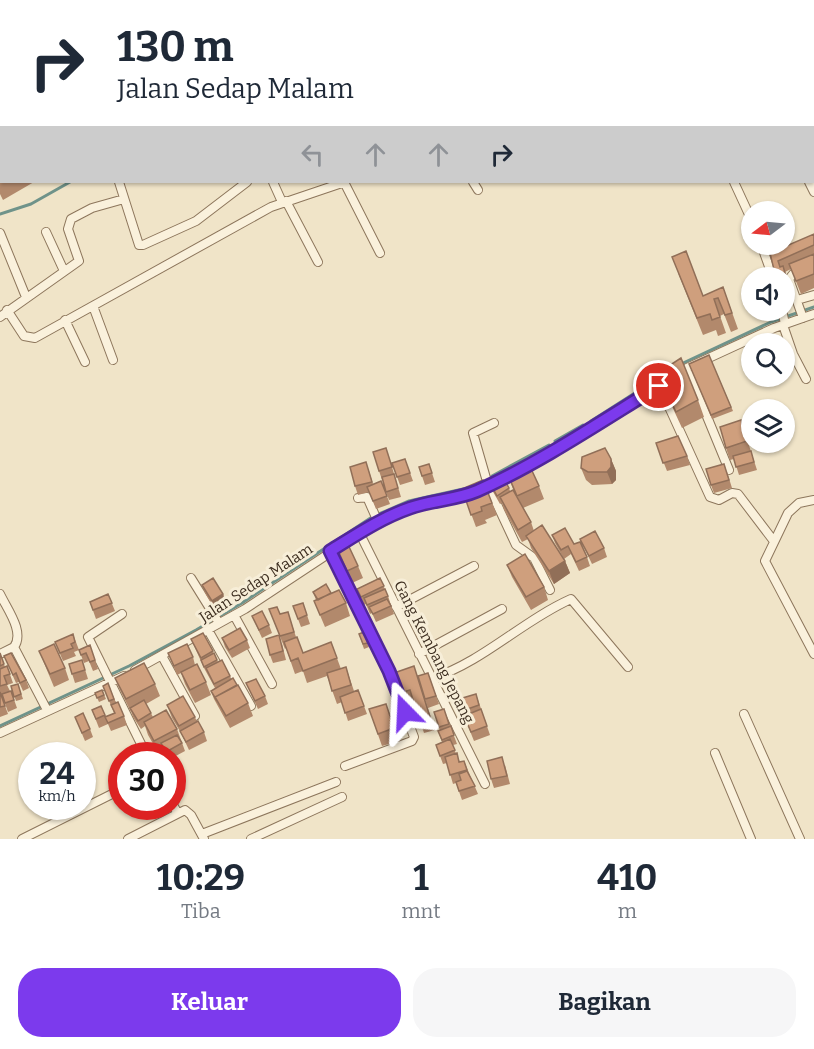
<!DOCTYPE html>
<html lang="id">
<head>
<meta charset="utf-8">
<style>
	:root { --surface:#fff; --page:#f6f6f7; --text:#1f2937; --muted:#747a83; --accent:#7c3aed }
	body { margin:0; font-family:Bitter,serif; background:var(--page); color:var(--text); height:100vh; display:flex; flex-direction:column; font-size:22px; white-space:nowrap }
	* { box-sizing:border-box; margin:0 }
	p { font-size:20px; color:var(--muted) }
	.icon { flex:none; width:33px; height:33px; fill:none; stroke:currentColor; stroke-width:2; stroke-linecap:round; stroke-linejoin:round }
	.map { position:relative; height:839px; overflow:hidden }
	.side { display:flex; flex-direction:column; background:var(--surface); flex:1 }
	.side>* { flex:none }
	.banner { position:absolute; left:0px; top:0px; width:814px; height:183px; box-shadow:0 2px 4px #0004; background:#fff; color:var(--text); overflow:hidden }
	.needle { width:39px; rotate:254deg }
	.buttons { position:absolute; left:741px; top:201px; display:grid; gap:12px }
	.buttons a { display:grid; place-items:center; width:54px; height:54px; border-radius:50%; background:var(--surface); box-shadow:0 2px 4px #0004; font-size:30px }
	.speed { position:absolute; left:18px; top:742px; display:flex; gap:12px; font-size:30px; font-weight:700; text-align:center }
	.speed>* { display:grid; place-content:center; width:78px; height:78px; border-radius:50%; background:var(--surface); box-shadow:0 2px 4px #0004; line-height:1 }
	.speed small { font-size:15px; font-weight:400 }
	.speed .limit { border:9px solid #d22; background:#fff; color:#111 }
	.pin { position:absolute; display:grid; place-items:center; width:51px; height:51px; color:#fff; margin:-26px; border:3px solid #fff; border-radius:50%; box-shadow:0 2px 6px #0007 }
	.me { position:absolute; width:66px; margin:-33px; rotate:339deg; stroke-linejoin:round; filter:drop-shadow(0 0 4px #0008) }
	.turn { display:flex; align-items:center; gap:21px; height:126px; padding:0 18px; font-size:27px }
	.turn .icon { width:78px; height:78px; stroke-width:2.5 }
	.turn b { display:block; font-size:42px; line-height:51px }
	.lanes { display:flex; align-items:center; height:57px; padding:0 18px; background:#0003; justify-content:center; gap:30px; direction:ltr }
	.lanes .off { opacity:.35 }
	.eta { display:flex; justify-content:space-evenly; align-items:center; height:102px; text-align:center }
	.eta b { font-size:36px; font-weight:700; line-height:42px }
	.primary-button { display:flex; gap:12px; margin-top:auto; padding:12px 18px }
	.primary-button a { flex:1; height:69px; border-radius:24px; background:var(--accent); color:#fff; font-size:24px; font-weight:700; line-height:69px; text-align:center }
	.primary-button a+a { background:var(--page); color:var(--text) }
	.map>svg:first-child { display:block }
</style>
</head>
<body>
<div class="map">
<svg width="814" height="839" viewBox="0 0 814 839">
	<rect width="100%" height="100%" fill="#f0e4c8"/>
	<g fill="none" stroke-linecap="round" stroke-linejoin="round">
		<!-- stream -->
		<path stroke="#6f938a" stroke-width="3" d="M337,0L338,2
			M813,62H814
			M0,214L31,204L70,182
			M681,364L771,322L814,307
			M591,421L663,375
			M555,441L583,425
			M492,476L549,445
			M0,726L129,666L196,630L242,603L372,517L409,501L463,489"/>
		<defs>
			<path id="minor" d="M188,0L189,2
				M528,0V2
				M654,0V2
				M700,0V2
				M599,2L603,0
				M0,61L2,63
				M119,182L139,245H143L196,221L247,182
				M273,182L282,202
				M344,182L380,253
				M473,182L478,190
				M734,182L752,221
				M809,182L814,192
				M286,201L318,262
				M46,232L64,271
				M0,233L26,297
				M761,244L773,278
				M797,300L814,295
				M93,306L113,360
				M7,310L24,336L35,338L271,207L345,182
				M782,310L785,324
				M0,317L79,261L68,229L71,219L92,208L124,199
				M803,318L789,279L793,274L814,266
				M65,320L85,362
				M783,325L793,354L806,379
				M687,368L729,470
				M659,385L710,497L719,500L732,493L738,494L773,540
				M494,423L473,433L488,485L516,545L534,558L550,590
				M358,498L367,497L378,522
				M814,500L799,503L788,513L765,561L814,654
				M359,532L485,784
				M330,551L389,671L414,737L412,741L345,766
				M191,578L219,623
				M0,594C7,609 25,632 14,647
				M396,607L474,566
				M122,614L88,637L147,756
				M234,615L272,684
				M208,630L251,706
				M14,647L47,710
				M0,654L14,647
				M419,654L502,609
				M162,656L195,716
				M135,670L245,609L375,523L411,508L477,491L570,441L687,368L774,328L814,314
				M433,678C484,661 522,621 571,599L628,667
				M744,714L800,839
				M0,733L124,676
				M715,753L751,839
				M172,803L177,812
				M202,834L336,782
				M22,839L122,789
				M128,839L185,810L191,815L204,839
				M251,839L342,797"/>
			<path id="highway" d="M18,2L20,0
				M41,2L43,0
				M0,12L2,11
				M0,27L2,26"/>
		</defs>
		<!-- minor casing -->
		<use href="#minor" stroke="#8d765c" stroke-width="10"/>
		<!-- highway casing -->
		<use href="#highway" stroke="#5b4430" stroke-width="14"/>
		<!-- minor -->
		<use href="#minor" stroke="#faf1dc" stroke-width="8"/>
		<!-- highway -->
		<use href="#highway" stroke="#e0a458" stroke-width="12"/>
	</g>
	<!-- wall -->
	<path fill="#b2896c" d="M0,112H2V166L0,167Z
		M2,169V182H34L3,200L0,194V170Z
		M814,234V288L801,294L791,269L785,272L794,299L784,302V278L770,253Z
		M678,273L703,296L723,287L738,329L731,332L724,314L720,316L726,333L718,336L716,330L703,335Z
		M709,355L733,411L712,419L689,364Z
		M658,373L698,400L704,417L682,428L664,389Z
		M745,433L757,470L739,475L734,459L730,460L726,448Z
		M656,443L687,456L690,465L667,471Z
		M389,457L401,497L389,500L379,471Z
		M405,459L413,481L400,485L392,463Z
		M611,459L616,471V480L612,484L592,485L586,480L581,468Z
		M429,464L435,482L425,485L419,467Z
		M506,470L539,486L544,499L523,508L531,522L534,531L565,561L570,573L554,584L531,548L528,539L522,542L504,510L502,503L500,504L492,490L489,481L509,488L510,491L516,497Z
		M369,471L373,484L381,481L390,504L376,509L369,492L358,495L355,486Z
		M727,472L732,488L714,493L711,485Z
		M483,480L497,515L485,520L487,523L476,527L462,489Z
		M552,535L574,544L587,557L590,566L579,571L571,554L564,559L555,543Z
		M580,539L604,548L607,557L592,564Z
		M334,541L358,566L363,578L352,583Z
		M507,565L544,587L548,600L531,610L512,577Z
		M380,578L388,596L394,614L376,622L372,613L370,614L366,604L364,605L357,589Z
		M202,585L223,594L226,603L215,610L205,593Z
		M313,592L331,593L346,603L350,616L325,627L314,601L316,600Z
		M108,594L115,611L96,619L90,602Z
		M303,603L310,624L301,627L293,606Z
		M269,609L280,614L288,612L296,637L303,653L331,642L341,669L346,667L354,691L358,690L367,714L348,721L342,702L337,704L327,676L307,683L303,671L295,674L286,648L285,649Z
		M252,616L269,625L272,633L262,638Z
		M364,632L369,647L364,649L359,634Z
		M203,633L218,662L230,676L231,679L248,703L253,716L230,728L214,699L211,691L215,688L204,668L191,639Z
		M73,634L79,650L74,652L76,656L63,661L55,642Z
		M222,638L247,640L250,648L232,658L225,647Z
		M282,644L286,660L273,663L270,655Z
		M90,645L98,669L93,671L89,661L84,663L79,650Z
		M39,651L65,668L69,680L54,687Z
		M0,653L5,667L7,666L13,683L7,685L10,691H11L17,708L8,712L2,695H1L0,692Z
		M168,653L193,657L195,665L206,682L211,695L195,703L185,684L181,673L177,675Z
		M4,656L26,680L29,688L23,691L19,682L16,683Z
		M82,660L88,679L75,683L69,664Z
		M428,673L439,704L428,708L425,699Z
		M115,678L155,684L160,696L146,704L153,717L177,729L185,751L172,758V756H167L164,751L159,754L148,735L145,726L141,729L133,717L131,711V712L120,690Z
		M418,678L435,730L424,733L414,702L405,705L400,693Z
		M108,683L116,703L124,716L127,725L111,731L108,724L99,728L92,710L101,706L106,717L114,713L103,686Z
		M246,683L265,696L268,704L258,709Z
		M18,684L23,699L16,701L11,686Z
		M102,690L106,699L99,702L95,693Z
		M0,692L8,714L0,717Z
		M476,694L490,735L474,741L462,711Z
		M386,704L399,741L382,746L369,709Z
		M167,705L195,717L197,722L204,732L207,741L189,750L181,733L172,718Z
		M444,709L457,744L453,745L456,754L460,762L464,761L478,794L462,800L456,783L453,784L447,763L443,764L436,745L442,742L438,731H440L434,712Z
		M75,717L90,729L93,737L85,741Z
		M505,765L510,784L494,788L491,779Z"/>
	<!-- shaded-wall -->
	<path fill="#916f58" d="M611,459L616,471V480L612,484L607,472Z
		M565,561L570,573L554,584L549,571Z
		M223,594L226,603L215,610L212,601Z"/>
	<!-- building -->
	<path fill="#cf9f7d" stroke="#916f58" stroke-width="1.5" d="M131,0H169L170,2H132Z
		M448,0H459L453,2H448Z
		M0,112H2V148H0Z
		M2,169V180L0,181V170Z
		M814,234V245L778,261L780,267L783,266L789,287L784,288V278H776L770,253Z
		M686,251L703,296L723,287L732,313L725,315L718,298L714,299L720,317L712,320L710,314L697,318L672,257Z
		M814,254V274L796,281L789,264Z
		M709,355L731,407L711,415L689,364Z
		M681,358L698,400L676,412L658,373Z
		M741,420L747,441L726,448L720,427Z
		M678,436L687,456L663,463L656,443Z
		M386,448L392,467L379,471L373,452Z
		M605,448L611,459V467L607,472H588L581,468L582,457Z
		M751,451L754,462L736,467L733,456Z
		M405,459L410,473L397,477L392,463Z
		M527,460L539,486L517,496L506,470Z
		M366,462L372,482L355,486L350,467Z
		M429,464L432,473L422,476L419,467Z
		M724,464L729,480L711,485L706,469Z
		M394,474L398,488L386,492L382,477Z
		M501,474L509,488L497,496L489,481Z
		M483,480L492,503L481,507L482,511L471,515L462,489Z
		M381,481L387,496L373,501L367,487Z
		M513,490L531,522L518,530L500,497Z
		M542,525L565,561L549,571L526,536Z
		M565,528L574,544L580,542L587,557L576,562L568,546L561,550L552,535Z
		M595,531L604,548L589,556L580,539Z
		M344,536L358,566L347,571L334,541Z
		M525,554L544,587L526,597L507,565Z
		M213,578L223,594L212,601L202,585Z
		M380,578L384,586L361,597L357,589Z
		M326,584L331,593L318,600L313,592Z
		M385,589L388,596L367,605L364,598Z
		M339,590L346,603L320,615L314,601Z
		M108,594L112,603L93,610L90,602Z
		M387,599L391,606L373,614L369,607Z
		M303,603L307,615L298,619L293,606Z
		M277,607L280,614L288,612L294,632L280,636L269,609Z
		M262,611L269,625L259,630L252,616Z
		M240,628L247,640L229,650L222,638Z
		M364,632L368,643L363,644L359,634Z
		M203,633L213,651L201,658L191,639Z
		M73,634L75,642L71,644L73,648L60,653L55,642Z
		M279,635L283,651L270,655L266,639Z
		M297,637L303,653L331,642L337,658L303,671L298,658L291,661L284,642Z
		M54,644L65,668L50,674L39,651Z
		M187,644L193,657L174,666L168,653Z
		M90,645L95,660L90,662L86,653L81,655L79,650Z
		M0,653L4,664L0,666Z
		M11,653L26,680L20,683L16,673L13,675L4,656Z
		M214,653L217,660L204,667L201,660Z
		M82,660L85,670L72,674L69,664Z
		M222,660L230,676L214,684L206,668Z
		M144,663L155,684L126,699L115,678Z
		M197,664L206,682L190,690L181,672Z
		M7,666L10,674L4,676L7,684L0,686V669Z
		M414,666L430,717L419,720L410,690L400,693L394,673Z
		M346,667L351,685L332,691L327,673Z
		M428,673L436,696L425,699L418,676Z
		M233,678L237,685L215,697L217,701L211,691Z
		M256,679L265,696L255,701L246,683Z
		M108,683L114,699L109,701L103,686Z
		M18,684L21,694L14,697L11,686Z
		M238,685L248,703L226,716L215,697Z
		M102,690L104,695L97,698L95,693Z
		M358,690L364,706L345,713L340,697Z
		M11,691L14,700L5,703L2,694Z
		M0,692L5,706L0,707Z
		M476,694L479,705L462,711L459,699Z
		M183,696L195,717L179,726L167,705Z
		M144,700L151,713L138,721L130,708Z
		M118,702L124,716L108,723L105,717L115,713L111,705Z
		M386,704L394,728L378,734L369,709Z
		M101,706L105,715L96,719L92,710Z
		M444,709L449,724L439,727L434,712Z
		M481,709L487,726L471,732L464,716Z
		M166,710L177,729L154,741L144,722Z
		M83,713L90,729L82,733L75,717Z
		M198,721L204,732L186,742L180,731Z
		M451,726L454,735L442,740L438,731Z
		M177,735L182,743L166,752L161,743Z
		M450,739L455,750L440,756L436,745Z
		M457,753L459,762L464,761L467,770L450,775L445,757Z
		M502,757L507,776L491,779L487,761Z
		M467,771L475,786L459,791L456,782L461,780L459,774Z"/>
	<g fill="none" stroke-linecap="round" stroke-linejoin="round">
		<defs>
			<path id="route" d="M405,712L389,671L330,551C356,535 381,518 410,508C432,500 456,500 477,491C538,464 602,421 659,386"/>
		</defs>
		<!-- route casing -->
		<use href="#route" stroke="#51269a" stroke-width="15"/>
		<!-- route -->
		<use href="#route" stroke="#7c3aed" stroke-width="10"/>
	</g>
	<g text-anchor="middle" stroke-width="6" stroke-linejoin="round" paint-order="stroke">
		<!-- street labels -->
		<g font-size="15" fill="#3d2e20" stroke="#f7eed8">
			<text transform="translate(256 583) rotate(-33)" y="5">Jalan Sedap Malam</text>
			<text transform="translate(434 652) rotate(63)" y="5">Gang Kembang Jepang</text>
		</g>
	</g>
</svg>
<div class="buttons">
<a><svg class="needle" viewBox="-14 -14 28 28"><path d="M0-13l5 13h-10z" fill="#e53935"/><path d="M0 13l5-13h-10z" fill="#747a83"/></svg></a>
<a><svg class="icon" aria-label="sound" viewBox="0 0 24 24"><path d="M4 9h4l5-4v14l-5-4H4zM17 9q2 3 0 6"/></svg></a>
<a><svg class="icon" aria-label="search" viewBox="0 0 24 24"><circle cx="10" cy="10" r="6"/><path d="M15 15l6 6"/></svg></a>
<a><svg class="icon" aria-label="layers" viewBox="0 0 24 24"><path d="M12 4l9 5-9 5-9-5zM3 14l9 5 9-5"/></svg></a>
</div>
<div class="speed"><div>24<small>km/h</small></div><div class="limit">30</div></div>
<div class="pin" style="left:659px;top:386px;background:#d93025"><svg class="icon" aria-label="arrive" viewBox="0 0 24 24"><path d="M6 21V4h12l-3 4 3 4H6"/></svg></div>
<svg class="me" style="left:405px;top:712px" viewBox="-20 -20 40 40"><path d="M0-17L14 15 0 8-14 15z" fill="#7c3aed" stroke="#fff" stroke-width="4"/></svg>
<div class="banner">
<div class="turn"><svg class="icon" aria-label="right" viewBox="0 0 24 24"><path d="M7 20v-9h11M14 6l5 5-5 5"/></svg><div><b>130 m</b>Jalan Sedap Malam</div></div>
<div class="lanes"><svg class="icon off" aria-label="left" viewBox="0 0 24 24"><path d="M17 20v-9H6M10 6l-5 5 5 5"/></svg><svg class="icon off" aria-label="ahead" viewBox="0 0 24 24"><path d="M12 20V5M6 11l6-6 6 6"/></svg><svg class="icon off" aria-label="ahead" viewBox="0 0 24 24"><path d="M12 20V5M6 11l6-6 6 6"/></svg><svg class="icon" aria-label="right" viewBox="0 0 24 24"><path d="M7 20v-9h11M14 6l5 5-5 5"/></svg></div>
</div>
</div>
<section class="side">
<div class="eta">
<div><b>10:29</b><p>Tiba</p></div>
<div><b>1</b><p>mnt</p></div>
<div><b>410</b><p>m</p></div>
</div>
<div class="primary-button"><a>Keluar</a><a>Bagikan</a></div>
</section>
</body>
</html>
